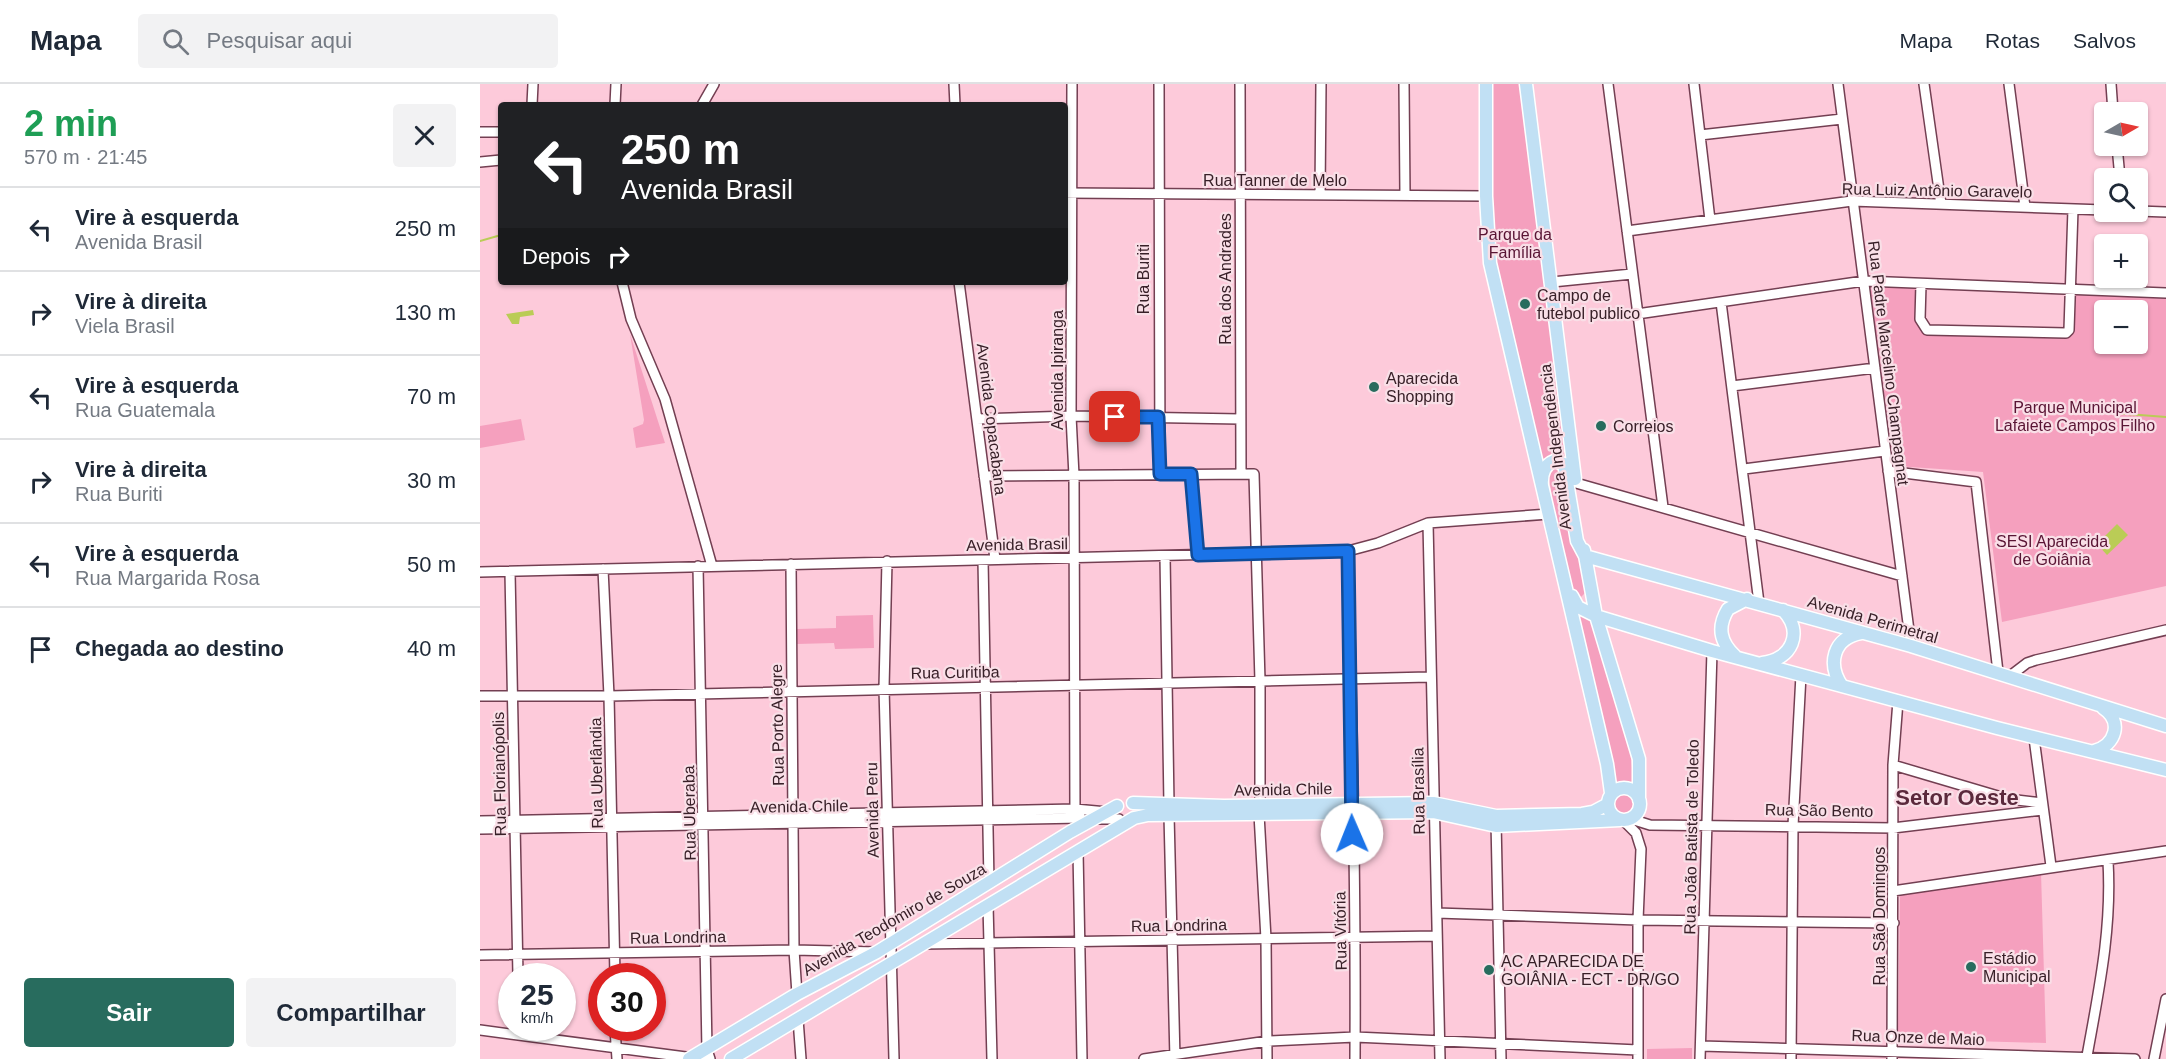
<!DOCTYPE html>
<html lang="pt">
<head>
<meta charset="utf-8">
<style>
	:root { --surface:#fff; --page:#f2f2f3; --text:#1f2937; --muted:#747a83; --line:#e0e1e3; --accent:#286c5e }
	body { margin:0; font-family:Helvetica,sans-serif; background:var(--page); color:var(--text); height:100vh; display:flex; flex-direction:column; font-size:22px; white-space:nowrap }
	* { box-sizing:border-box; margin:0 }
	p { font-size:20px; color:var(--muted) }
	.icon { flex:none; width:33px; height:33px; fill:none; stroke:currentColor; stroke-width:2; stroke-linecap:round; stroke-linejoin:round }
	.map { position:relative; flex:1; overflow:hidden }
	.panel { display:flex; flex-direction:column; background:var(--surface); width:480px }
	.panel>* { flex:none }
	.top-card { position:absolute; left:18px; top:18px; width:570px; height:183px; border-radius:6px; box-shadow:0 2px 4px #0004; background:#202124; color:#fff; overflow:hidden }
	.needle { width:39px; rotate:81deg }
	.buttons { position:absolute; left:1614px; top:18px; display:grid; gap:12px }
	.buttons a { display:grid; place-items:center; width:54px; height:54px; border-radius:6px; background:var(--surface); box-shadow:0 2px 4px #0004; font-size:30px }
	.speed { position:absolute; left:18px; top:879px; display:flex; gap:12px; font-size:30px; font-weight:700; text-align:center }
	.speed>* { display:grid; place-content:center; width:78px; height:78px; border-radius:50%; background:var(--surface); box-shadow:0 2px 4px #0004; line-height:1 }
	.speed small { font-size:15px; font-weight:400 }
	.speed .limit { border:9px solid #d22; background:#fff; color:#111 }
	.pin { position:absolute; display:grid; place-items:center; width:51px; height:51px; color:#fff; margin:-26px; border-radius:12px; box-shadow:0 3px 9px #0006 }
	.me { position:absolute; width:66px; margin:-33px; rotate:359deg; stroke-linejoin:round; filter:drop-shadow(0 0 4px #0008) }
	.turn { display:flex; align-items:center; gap:21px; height:126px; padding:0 24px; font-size:27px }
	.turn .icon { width:78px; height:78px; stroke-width:2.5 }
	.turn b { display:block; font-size:42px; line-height:51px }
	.then { display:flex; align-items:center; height:57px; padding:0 24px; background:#0003; gap:12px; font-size:22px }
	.round { display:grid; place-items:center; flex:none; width:63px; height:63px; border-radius:6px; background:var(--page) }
	.headline { display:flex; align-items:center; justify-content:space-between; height:102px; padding:0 24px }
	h1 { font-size:36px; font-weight:700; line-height:45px; color:#1e9e55 }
	.cta { display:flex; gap:12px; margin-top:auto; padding:12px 24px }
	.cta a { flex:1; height:69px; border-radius:6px; background:var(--accent); color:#fff; font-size:24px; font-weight:700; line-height:69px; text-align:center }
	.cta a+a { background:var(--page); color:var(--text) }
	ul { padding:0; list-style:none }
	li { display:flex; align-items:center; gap:18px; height:84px; padding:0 24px; border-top:2px solid var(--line) }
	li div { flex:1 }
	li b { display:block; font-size:22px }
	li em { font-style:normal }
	header { display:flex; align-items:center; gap:36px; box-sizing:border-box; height:84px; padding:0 30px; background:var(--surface); border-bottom:2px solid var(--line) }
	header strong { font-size:28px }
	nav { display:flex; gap:33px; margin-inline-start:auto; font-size:21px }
	.search { width:420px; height:54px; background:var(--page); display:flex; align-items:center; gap:15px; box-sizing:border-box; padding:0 21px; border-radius:6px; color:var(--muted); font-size:22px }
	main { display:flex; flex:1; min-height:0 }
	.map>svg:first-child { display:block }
</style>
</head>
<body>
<header>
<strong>Mapa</strong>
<div class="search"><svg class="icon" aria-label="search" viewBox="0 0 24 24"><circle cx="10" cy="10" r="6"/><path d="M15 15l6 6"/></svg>Pesquisar aqui</div>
<nav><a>Mapa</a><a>Rotas</a><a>Salvos</a></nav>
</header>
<main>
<section class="panel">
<div class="headline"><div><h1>2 min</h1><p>570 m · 21:45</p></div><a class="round"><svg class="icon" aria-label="close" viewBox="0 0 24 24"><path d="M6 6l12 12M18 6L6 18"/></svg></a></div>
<ul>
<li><svg class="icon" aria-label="left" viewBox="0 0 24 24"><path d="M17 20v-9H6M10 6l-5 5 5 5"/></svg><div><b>Vire à esquerda</b><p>Avenida Brasil</p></div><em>250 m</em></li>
<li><svg class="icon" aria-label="right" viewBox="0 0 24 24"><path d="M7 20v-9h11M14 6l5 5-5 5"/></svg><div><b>Vire à direita</b><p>Viela Brasil</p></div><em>130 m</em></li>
<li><svg class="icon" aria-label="left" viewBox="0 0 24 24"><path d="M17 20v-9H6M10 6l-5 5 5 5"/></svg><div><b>Vire à esquerda</b><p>Rua Guatemala</p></div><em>70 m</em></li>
<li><svg class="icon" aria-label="right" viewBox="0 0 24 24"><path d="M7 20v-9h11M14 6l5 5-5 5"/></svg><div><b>Vire à direita</b><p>Rua Buriti</p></div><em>30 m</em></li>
<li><svg class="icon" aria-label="left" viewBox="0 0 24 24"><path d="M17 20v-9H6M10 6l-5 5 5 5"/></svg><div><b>Vire à esquerda</b><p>Rua Margarida Rosa</p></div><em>50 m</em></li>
<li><svg class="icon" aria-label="arrive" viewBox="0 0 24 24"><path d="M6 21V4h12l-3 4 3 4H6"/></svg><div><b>Chegada ao destino</b></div><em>40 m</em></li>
</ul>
<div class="cta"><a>Sair</a><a>Compartilhar</a></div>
</section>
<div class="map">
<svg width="1686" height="975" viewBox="0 0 1686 975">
	<rect width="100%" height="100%" fill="#fdcada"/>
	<!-- green -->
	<path fill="#f5a0be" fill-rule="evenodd" d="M1009,0H1039L1088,377L1063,379L1018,202L1008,111Z
		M1392,201L1436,203V238L1445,250L1584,254L1592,247L1596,208L1686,210V502L1522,538L1503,388L1416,382V377L1413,376L1390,203ZM1624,226H1658V260H1624Z
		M150,250L185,359L156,364L153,344L163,340L164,336Z
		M41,335L45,356L0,364V342Z
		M1077,381L1085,387L1096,469L1101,474L1105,509L1101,513L1094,508L1071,426L1073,418L1068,388Z
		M1096,526L1111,535L1150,665L1154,703L1144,699L1131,701Z
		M393,531L394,564L355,565L354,559L317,560V545L356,544V532Z
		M1133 720a11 11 0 1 1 22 0a11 11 0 1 1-22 0Z
		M1561,788L1566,959L1418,955L1420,811Z
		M1212,964V975H1167V965Z"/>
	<!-- water -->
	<path fill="#bacc56" d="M53,226L54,231L40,233L39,240H32L26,230Z
		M1637,440L1648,451L1627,471L1617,460Z"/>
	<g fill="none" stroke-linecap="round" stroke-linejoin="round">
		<!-- stream -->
		<path stroke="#bacc56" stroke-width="2" d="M0,157L21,151
			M1595,326L1686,333"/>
		<defs>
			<path id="minor" d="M474,0L475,21
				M592,0L591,332L594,392L595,734
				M679,0L680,390
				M760,0L761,390
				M924,0L925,111
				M1128,0L1183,423
				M1214,0L1230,136
				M1358,0L1431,562
				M1444,0L1461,120
				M1529,0L1545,123
				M1631,0L1633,28
				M52,21L53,0
				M135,21L136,0
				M222,21L234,0
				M0,48H21
				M1220,51L1362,35
				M1637,62L1640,94
				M0,78L21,76
				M585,109L1006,112
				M840,111L841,0
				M1658,127L1686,128
				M1147,147L1372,117L1624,126
				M142,198L151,235L185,315L232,482
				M479,198L515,475
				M1072,198L1152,190
				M1441,200L1440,235L1447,246L1586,249L1589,246L1593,125
				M1241,218L1279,519
				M1157,230L1384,197L1686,209
				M1252,302L1395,284
				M497,335L591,332L760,335
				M1264,385L1405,367
				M1408,387L1496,398L1518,588
				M711,390L718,471
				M504,392L774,390L780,597V721
				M1096,399L1422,492
				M948,439L960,975
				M868,467C872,637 876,806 875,975
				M685,472L689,721
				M503,476L509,799
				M407,477L404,604L414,975
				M311,480L314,866L317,910
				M218,482L227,966L230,975
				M123,485L129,612L135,892
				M0,488L868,467L898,459L948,439L1069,430
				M30,488L38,892
				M1530,592L1547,579L1556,576L1686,546
				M0,612H129L949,593
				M1554,654L1571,782
				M1413,681L1528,715L1562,719
				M779,730L786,855L787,975
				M689,731L695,975
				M618,735H639
				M1151,735L1170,741L1413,744L1563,726
				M1143,736L1156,749L1161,765L1158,836V975
				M0,737L595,725L627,728
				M1016,737L1021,975
				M0,745L601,734
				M598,767L602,975
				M1413,807L1686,767
				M508,821L512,975
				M957,829L1158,836L1414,839
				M443,860L957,852
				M0,871L314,866L397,868
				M318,935L321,975
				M135,944L137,975
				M0,946L221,975
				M1221,962L1655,975
				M1607,972C1619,905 1632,845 1628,777
				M664,975L788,957L875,953L1158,966
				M1220,975L1232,567
				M1311,975L1313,742L1321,591
				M1412,975L1413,681L1418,617
				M1674,975L1686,915"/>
			<path id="major" d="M1006,0V112L1010,179L1127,680L1131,709
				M1046,0L1095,395
				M1062,402C1061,391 1064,381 1074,377L1084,380L1097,457L1105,472L1431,562L1686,642
				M1104,466L1116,532L1159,675V716
				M1092,512L1098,523L1116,532L1232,567L1517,644L1686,686
				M1255,572C1240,558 1237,543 1248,525L1267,515
				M1282,579C1312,576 1324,548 1303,526
				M1362,602C1347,580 1353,554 1381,549
				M1614,667C1636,661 1643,637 1623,624
				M1128 720a16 16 0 1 1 32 0a16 16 0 1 1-32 0Z
				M653,719L744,722L953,719L1016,732L1102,730L1113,728L1128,720
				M209,975L317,910L397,868L590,748L637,722
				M251,975L654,734L668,731L953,728L1016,742L1140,736"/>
		</defs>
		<!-- minor casing -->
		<use href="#minor" stroke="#733f52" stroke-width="12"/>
		<!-- major casing -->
		<use href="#major" stroke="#fff" stroke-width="15"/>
		<!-- minor -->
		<use href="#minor" stroke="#fff" stroke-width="9"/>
		<!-- major -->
		<use href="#major" stroke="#c1e0f4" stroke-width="12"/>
	</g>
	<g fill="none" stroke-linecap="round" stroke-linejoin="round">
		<defs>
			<path id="route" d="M635,333H678L680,390H711L718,471L868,467L872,750"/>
		</defs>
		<!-- route casing -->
		<use href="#route" stroke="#114b97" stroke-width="15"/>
		<!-- route -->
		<use href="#route" stroke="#1a73e8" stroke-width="10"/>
	</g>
	<!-- markers -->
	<g fill="#286c5e" stroke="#f9dfe7" stroke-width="2">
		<circle cx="1045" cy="220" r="6"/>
		<circle cx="894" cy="303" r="6"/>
		<circle cx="1121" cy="342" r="6"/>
		<circle cx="1491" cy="883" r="6"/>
		<circle cx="1009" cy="886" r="6"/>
	</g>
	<g text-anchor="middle" stroke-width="4.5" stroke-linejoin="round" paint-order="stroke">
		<!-- street labels -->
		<g font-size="16" fill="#382028" stroke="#f9dfe7">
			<text x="795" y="102">Rua Tanner de Melo</text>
			<text transform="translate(1457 106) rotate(1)" y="6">Rua Luiz Antônio Garavelo</text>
			<text transform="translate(663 195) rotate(-90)" y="6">Rua Buriti</text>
			<text transform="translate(745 195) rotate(-90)" y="6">Rua dos Andrades</text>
			<text transform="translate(1409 279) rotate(83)" y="6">Rua Padre Marcelino Champagnat</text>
			<text transform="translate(577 286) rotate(-90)" y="6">Avenida Ipiranga</text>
			<text transform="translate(512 335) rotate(83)" y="6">Avenida Copacabana</text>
			<text transform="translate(1075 363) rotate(-97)" y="6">Avenida Independência</text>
			<text transform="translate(537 460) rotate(-1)" y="6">Avenida Brasil</text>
			<text transform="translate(1393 535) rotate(16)" y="6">Avenida Perimetral</text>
			<text transform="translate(475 588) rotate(-1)" y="6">Rua Curitiba</text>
			<text transform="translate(297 641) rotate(-91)" y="6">Rua Porto Alegre</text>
			<text transform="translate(116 689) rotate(-91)" y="6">Rua Uberlândia</text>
			<text transform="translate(19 690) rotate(-91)" y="6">Rua Florianópolis</text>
			<text transform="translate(803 705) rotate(-1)" y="6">Avenida Chile</text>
			<text transform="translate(938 707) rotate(-91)" y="6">Rua Brasília</text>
			<text transform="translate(319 722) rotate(-1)" y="6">Avenida Chile</text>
			<text transform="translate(392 726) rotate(-91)" y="6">Avenida Peru</text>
			<text transform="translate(1339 726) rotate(1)" y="6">Rua São Bento</text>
			<text transform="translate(209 729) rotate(-91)" y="6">Rua Uberaba</text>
			<text transform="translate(1211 753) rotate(-89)" y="6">Rua João Batista de Toledo</text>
			<text transform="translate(1399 832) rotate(-90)" y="6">Rua São Domingos</text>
			<text transform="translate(414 835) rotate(-30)" y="6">Avenida Teodomiro de Souza</text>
			<text transform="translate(699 841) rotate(-1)" y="6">Rua Londrina</text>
			<text transform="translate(860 847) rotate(-91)" y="6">Rua Vitória</text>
			<text transform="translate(198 853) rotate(-1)" y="6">Rua Londrina</text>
			<text transform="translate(1438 953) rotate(2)" y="6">Rua Onze de Maio</text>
		</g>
		<!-- park labels -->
		<g font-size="16" fill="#591434" stroke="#f9dfe7">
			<text x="1035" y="156">Parque da<tspan x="1035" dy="18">Família</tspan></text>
			<text x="1595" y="329">Parque Municipal<tspan x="1595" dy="18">Lafaiete Campos Filho</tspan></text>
			<text x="1572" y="463">SESI Aparecida<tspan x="1572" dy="18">de Goiânia</tspan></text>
		</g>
		<!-- poi labels -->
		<g font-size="16" fill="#382028" stroke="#f9dfe7" text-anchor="start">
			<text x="1057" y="217">Campo de<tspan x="1057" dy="18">futebol publico</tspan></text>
			<text x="906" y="300">Aparecida<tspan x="906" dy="18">Shopping</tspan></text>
			<text x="1133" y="348">Correios</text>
			<text x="1503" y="880">Estádio<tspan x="1503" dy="18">Municipal</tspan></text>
			<text x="1021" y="883">AC APARECIDA DE<tspan x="1021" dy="18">GOIÂNIA - ECT - DR/GO</tspan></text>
		</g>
		<!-- district labels -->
		<g font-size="22" font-weight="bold" fill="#5b293c" stroke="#f9dfe7">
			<text x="1477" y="721">Setor Oeste</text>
		</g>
	</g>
</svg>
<div class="buttons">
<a><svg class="needle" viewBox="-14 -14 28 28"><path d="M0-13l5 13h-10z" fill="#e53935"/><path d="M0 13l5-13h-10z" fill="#747a83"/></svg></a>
<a><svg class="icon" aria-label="search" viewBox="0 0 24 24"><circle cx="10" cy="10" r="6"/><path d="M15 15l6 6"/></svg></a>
<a>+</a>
<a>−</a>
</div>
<div class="speed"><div>25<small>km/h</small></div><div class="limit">30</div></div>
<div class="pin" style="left:635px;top:333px;background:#d93025"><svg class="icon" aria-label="arrive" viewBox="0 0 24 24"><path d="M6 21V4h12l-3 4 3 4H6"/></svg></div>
<svg class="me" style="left:872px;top:750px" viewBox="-20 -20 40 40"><circle r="19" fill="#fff"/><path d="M0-13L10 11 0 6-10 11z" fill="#1a73e8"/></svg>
<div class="top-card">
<div class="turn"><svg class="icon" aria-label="left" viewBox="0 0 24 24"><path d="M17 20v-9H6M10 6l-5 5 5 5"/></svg><div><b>250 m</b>Avenida Brasil</div></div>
<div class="then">Depois<svg class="icon" aria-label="right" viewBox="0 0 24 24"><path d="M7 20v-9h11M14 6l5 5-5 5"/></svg></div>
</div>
</div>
</main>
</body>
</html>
